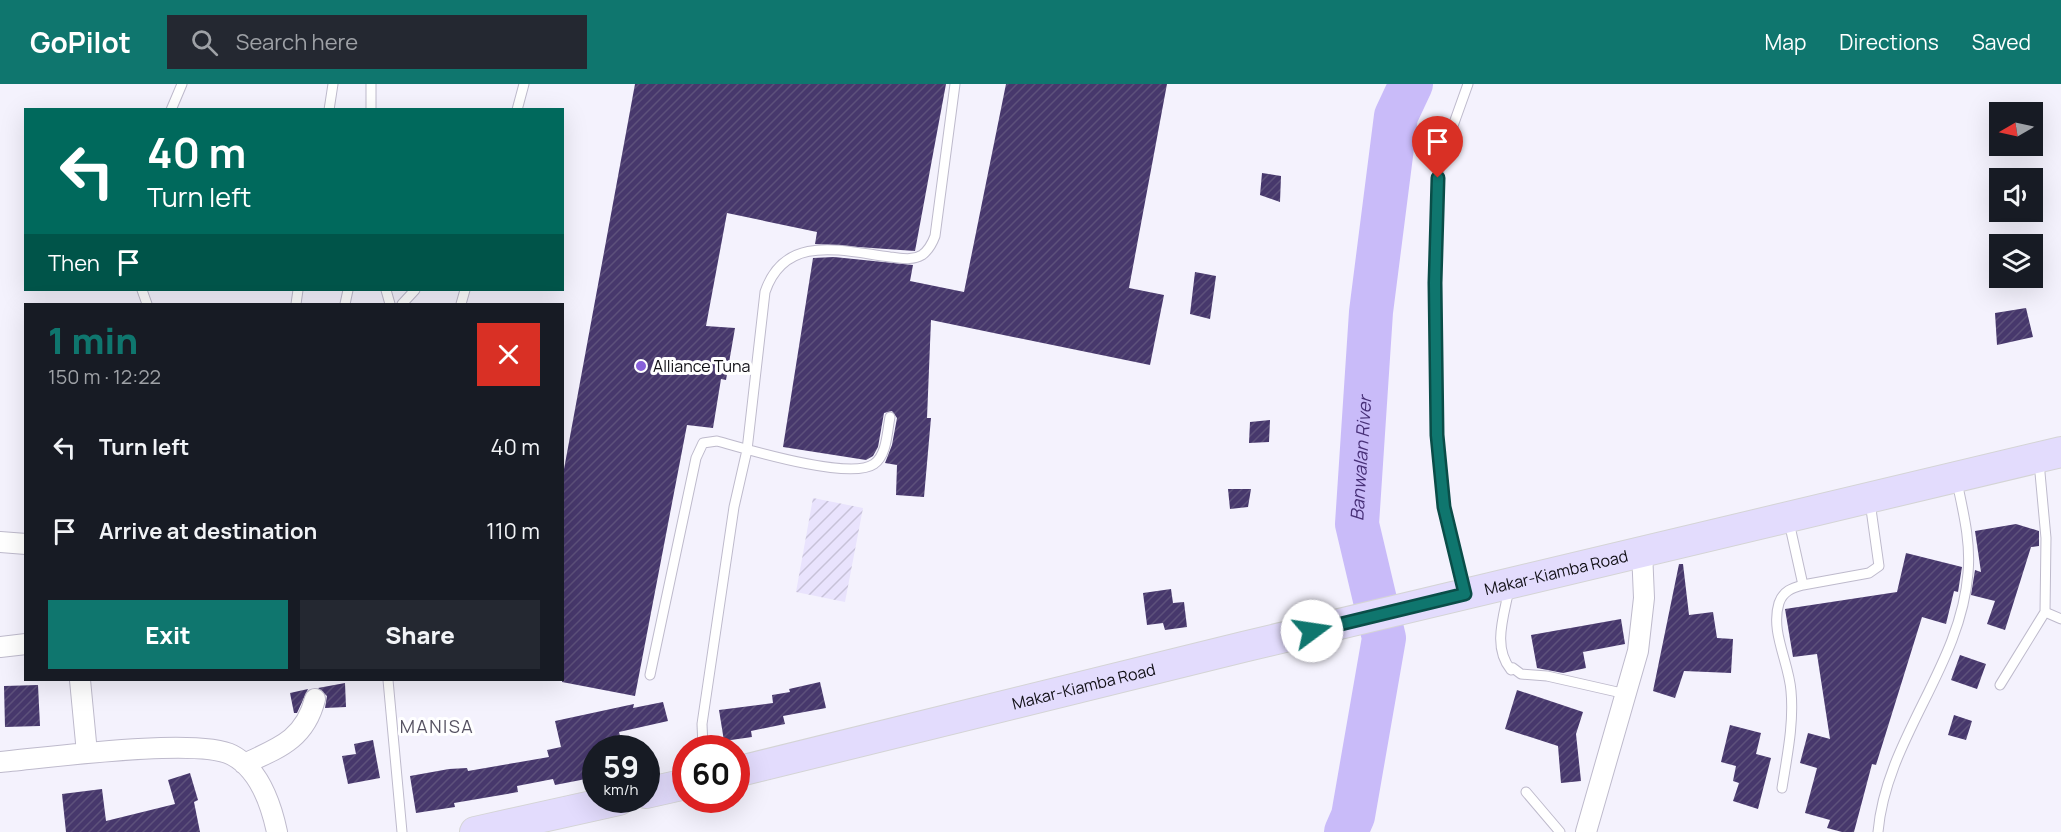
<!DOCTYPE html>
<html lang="en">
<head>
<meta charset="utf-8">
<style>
	:root { --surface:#171b24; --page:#242831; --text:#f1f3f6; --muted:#9ea1a6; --accent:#0f766e }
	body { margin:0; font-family:Manrope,sans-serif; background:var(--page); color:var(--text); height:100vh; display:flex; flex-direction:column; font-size:22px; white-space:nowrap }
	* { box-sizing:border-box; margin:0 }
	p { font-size:20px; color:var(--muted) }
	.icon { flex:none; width:33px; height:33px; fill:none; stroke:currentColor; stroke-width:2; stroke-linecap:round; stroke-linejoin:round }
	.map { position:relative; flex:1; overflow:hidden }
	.drawer { position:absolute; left:24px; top:219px; width:540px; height:378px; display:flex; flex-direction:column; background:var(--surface); border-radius:0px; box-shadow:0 6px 24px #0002 }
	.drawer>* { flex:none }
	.hud { position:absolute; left:24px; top:24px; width:540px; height:183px; border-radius:0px; box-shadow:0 6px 24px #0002; background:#00695c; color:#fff; overflow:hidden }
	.needle { width:39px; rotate:261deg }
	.buttons { position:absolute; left:1989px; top:18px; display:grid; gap:12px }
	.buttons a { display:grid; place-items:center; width:54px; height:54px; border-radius:0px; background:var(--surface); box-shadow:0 6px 24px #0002; font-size:30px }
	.speed { position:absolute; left:582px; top:651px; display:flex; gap:12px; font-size:30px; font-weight:700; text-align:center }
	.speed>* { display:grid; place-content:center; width:78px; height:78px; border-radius:50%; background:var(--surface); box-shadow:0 6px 24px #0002; line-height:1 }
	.speed small { font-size:15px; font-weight:400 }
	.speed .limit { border:9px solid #d22; background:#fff; color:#111 }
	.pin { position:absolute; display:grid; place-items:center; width:51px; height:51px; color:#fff; margin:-62px -26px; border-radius:50% 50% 50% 0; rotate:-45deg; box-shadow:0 0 6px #0007 }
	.pin .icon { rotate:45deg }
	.me { position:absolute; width:66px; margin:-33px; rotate:76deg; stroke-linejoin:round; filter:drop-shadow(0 0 4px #0008) }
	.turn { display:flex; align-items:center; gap:21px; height:126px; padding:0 24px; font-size:27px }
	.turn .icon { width:78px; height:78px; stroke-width:2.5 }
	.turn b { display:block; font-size:42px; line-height:51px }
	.then { display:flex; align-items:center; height:57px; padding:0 24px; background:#0003; gap:12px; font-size:22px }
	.round { display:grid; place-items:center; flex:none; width:63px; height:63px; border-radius:0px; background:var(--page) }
	.summary { display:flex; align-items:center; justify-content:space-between; height:102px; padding:0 24px }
	h1 { font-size:36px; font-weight:800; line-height:45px; color:var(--accent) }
	.action { display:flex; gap:12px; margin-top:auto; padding:12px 24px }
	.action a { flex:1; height:69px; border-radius:0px; background:var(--accent); color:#fff; font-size:24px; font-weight:800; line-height:69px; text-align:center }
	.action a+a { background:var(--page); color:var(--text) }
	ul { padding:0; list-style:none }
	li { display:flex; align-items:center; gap:18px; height:84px; padding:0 24px }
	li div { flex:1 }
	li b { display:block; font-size:22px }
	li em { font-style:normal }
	header { display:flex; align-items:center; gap:36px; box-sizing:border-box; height:84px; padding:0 30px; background:var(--accent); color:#fff }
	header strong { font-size:28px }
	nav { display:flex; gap:33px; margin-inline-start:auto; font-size:21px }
	.search { width:420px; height:54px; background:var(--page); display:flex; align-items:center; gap:15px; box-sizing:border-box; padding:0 21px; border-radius:0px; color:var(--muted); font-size:22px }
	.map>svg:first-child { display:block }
</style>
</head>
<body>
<header>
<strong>GoPilot</strong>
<div class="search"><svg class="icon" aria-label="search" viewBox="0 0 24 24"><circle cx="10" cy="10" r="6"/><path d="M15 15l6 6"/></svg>Search here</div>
<nav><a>Map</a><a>Directions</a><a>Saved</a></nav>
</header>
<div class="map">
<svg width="2061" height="748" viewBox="0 0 2061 748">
	<defs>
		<pattern id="industrial-furrows" width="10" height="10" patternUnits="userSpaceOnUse" patternTransform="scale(1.5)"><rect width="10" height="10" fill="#e9e3fd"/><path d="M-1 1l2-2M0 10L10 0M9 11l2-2" fill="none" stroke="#c7c2d8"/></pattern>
		<pattern id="building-hatch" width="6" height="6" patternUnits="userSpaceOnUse" patternTransform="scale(1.5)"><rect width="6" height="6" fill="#47386c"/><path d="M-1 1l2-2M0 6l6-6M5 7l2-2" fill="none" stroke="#5d517b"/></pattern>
	</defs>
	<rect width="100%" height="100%" fill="#f4f2fd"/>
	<!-- industrial -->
	<path fill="url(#industrial-furrows)" d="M813,414L863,424L845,518L796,508Z"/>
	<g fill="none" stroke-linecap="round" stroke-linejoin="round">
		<!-- river -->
		<path stroke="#c9bbf9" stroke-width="44" id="s1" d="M1346,748L1353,732L1384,554L1357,440L1371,228L1396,32L1411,0"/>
	</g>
	<!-- building -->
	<path fill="url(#building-hatch)" d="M635,0H946L915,167L815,160L817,148L727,129L706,242L735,244L726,296L721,295L713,344L687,341L635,612L562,598V396Z
		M1006,0H1167L1129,204L1164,211L1150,281L931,236L927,334H931L924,413L896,411L897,381L885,379L892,361L897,334L892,327L884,329L878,363L873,372L866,376L783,363L813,174L834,173L913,181L910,197L964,208Z
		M1262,89L1281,92L1280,118L1260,111Z
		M1195,188L1216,192L1210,235L1190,230Z
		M2026,224L2033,253L1997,261L1995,229Z
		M1270,336L1269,358L1249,359L1250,338Z
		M1228,405H1251L1248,423L1230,425Z
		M2016,440L2039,447V462L2031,463L2005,546L1987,540L1995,517L1971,511L1975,486L1981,488L1975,447Z
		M1906,469L1962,483L1958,508L1954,507L1946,540L1922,533L1876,681L1872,680L1854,748H1842L1827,744L1830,736L1805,729L1817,684L1800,679L1808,649L1830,655L1817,570L1793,573L1785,525L1897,508Z
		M1679,480H1683L1689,531L1713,528L1717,554L1733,555L1731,589L1684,587L1675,614L1653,607Z
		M1171,505L1173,519L1184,518L1187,543L1165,546L1163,539L1147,541L1143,509Z
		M1621,535L1625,560L1583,568L1586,584L1563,589L1537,584L1531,551Z
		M1960,571L1986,580L1977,605L1951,596Z
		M820,598L826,624L783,632L785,640L751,647L752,653L724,657L719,626L773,619L772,611L790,608L789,605Z
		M345,599L346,623L325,624L327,612L318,604Z
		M38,601L40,642L5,643L4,602Z
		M308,605L297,629H294L290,609Z
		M1517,606L1583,628L1576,650L1581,697L1561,699L1558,662L1505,645Z
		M663,618L668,637L619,648L623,664H596V676L588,678L591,694L555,701L553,695L517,702L518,708L454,719L455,723L416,729L410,692L449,685L467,684L468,687L549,673L547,666L561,663L555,637L634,620L633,624Z
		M1954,631L1972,637L1966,656L1948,651Z
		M1730,641L1761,649L1756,670L1771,674L1758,725L1733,717L1739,699L1733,697L1736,682L1721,678Z
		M373,656L380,694L348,700L342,672L356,670L354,660Z
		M190,689L198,716L194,718L200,748H66L62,710L102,705L106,737L175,720L168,696Z"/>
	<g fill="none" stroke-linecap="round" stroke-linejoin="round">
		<defs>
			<path id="lane" d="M371,0V26
				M171,26L182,0
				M329,26L333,0
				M517,26L524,0
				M142,206L147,220
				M386,206L390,220
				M296,220L298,206
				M345,220L348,206
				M402,220L415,206
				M461,220L465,206
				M1803,501L1869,489L1879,482L1870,418
				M1509,505C1504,532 1492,563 1511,586L1513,584L1521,590L1547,592L1626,610
				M1465,508L1448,441L1442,403L1437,351L1435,199L1439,81L1468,0
				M2045,528L2061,535
				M650,591L696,374L703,359L717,357C746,365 850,397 874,380C887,371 887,348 890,333
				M388,596L402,748
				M2000,601L2045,528L2046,454L2039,378
				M703,664L702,640L734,423L747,366L765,208C785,149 842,167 890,173C901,174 912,177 922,171C929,166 932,160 935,152L955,0
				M1782,704C1787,672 1794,640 1791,607C1789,578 1770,548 1779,519C1783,507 1792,504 1803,501L1789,438
				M1526,708L1560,748
				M1878,748C1886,655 1961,582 1968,489C1971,458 1963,427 1957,398"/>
			<path id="street" d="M0,458L26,460
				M0,563L26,560
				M80,596L87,669
				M0,678C45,674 197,653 232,671C259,685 271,720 277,748
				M244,680C279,664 305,655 315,615
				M1586,748L1638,567L1644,514L1642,467"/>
			<g id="primary">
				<path id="s2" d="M736,688L1243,563L2061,368"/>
				<path d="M646,709L686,700"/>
				<path d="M475,748L619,716"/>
			</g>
		</defs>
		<!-- lane casing -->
		<use href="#lane" stroke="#bebacc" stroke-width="11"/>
		<!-- street casing -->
		<use href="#street" stroke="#bebacc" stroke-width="22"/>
		<!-- primary casing -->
		<use href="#primary" stroke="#d4d4d5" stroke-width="32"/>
		<!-- lane -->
		<use href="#lane" stroke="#fff" stroke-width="9"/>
		<!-- street -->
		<use href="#street" stroke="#fff" stroke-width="20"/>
		<!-- primary -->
		<use href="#primary" stroke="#e3dcfd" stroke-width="30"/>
	</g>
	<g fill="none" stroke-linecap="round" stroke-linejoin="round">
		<defs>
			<path id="route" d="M1312,547L1465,510L1444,423L1437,351L1435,199L1438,94"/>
		</defs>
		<!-- route casing -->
		<use href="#route" stroke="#0a4d48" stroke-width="15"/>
		<!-- route -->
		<use href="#route" stroke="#0f766e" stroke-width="10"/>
	</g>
	<!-- markers -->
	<circle fill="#8760da" stroke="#fff" stroke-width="2" cx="641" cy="282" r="6"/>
	<g text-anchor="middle" stroke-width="6" stroke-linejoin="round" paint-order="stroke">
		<!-- poi labels -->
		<g font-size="16" fill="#100f15" stroke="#fff" text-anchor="start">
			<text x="653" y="288">Alliance Tuna</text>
		</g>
		<!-- street labels -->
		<g font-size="16" fill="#100f15" stroke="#fff">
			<text dy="6" stroke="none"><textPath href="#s2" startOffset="844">Makar-Kiamba Road</textPath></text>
			<text dy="6" stroke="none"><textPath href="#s2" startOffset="358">Makar-Kiamba Road</textPath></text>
		</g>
		<!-- water labels -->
		<g font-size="18" font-style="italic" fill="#483078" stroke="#fff">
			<text dy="6" stroke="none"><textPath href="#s1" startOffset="381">Banwalan River</textPath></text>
		</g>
		<!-- neighbourhood labels -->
		<g font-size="18" letter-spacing="1.5" fill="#565262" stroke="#fff">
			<text x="437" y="649">MANISA</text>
		</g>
	</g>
</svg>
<div class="buttons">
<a><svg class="needle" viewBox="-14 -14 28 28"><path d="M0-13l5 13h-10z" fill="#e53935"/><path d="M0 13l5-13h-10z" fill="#9ea1a6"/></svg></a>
<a><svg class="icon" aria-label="sound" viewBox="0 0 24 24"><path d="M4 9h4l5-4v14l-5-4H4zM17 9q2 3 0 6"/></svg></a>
<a><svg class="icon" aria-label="layers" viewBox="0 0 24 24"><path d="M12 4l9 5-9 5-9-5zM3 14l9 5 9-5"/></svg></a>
</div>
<div class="speed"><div>59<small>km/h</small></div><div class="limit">60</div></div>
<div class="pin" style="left:1438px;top:94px;background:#d93025"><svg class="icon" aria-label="arrive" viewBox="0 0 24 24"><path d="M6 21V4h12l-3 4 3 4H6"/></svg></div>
<svg class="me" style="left:1312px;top:547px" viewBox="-20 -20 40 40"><circle r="19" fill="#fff"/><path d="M0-13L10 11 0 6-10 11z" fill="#0f766e"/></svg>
<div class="hud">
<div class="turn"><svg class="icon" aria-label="left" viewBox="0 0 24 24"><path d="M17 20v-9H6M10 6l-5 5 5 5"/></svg><div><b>40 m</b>Turn left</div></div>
<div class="then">Then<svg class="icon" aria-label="arrive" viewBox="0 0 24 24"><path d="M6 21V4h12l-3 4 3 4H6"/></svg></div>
</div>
<section class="drawer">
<div class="summary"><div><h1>1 min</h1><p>150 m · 12:22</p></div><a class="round" style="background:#d93025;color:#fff"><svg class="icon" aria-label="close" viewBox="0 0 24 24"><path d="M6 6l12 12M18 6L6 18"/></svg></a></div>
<ul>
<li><svg class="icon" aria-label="left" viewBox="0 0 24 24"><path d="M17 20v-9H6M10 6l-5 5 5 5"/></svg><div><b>Turn left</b></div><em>40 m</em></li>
<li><svg class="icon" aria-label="arrive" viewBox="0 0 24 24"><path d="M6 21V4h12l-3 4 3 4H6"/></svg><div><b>Arrive at destination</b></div><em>110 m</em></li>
</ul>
<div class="action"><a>Exit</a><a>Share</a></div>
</section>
</div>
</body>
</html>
